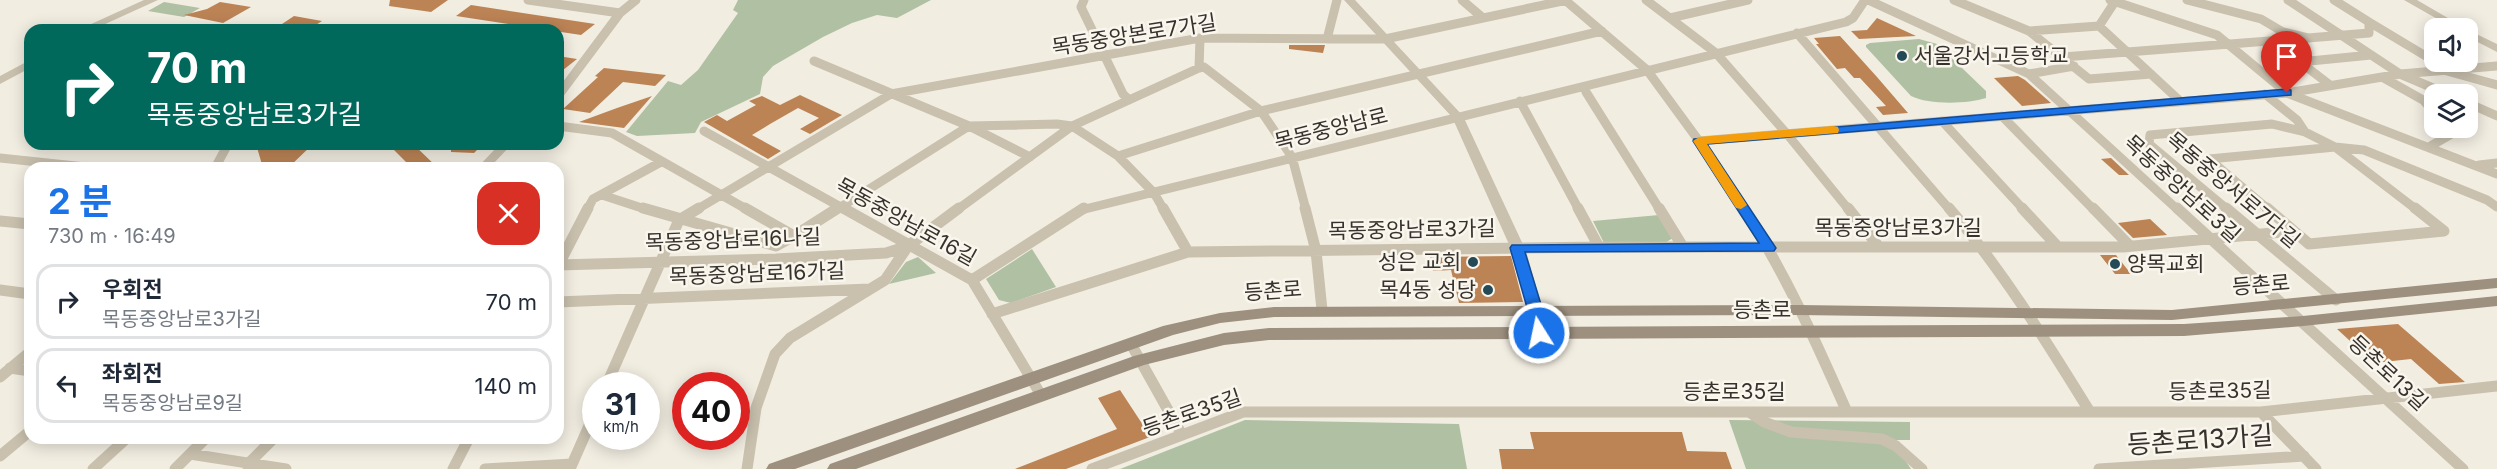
<!DOCTYPE html>
<html lang="ko">
<head>
<meta charset="utf-8">
<style>
	:root { --surface:#fff; --page:#f6f6f7; --text:#1f2937; --muted:#747a83; --line:#e0e1e3; --accent:#1a73e8 }
	body { margin:0; font-family:Inter,"Noto Sans KR",sans-serif; background:var(--page); color:var(--text); height:100vh; display:flex; flex-direction:column; font-size:22px; white-space:nowrap }
	* { box-sizing:border-box; margin:0 }
	p { font-size:20px; color:var(--muted) }
	.icon { flex:none; width:33px; height:33px; fill:none; stroke:currentColor; stroke-width:2; stroke-linecap:round; stroke-linejoin:round }
	.map { position:relative; flex:1; overflow:hidden }
	.sheet { position:absolute; left:24px; top:162px; width:540px; height:282px; display:flex; flex-direction:column; background:var(--surface); border-radius:18px; box-shadow:0 3px 15px #0003 }
	.sheet>* { flex:none }
	.guide { position:absolute; left:24px; top:24px; width:540px; height:126px; border-radius:18px; box-shadow:0 3px 15px #0003; background:#00695c; color:#fff; overflow:hidden }
	.buttons { position:absolute; left:2424px; top:18px; display:grid; gap:12px }
	.buttons a { display:grid; place-items:center; width:54px; height:54px; border-radius:12px; background:var(--surface); box-shadow:0 3px 15px #0003; font-size:30px }
	.speed { position:absolute; left:582px; top:372px; display:flex; gap:12px; font-size:30px; font-weight:700; text-align:center }
	.speed>* { display:grid; place-content:center; width:78px; height:78px; border-radius:50%; background:var(--surface); box-shadow:0 3px 15px #0003; line-height:1 }
	.speed small { font-size:15px; font-weight:400 }
	.speed .limit { border:9px solid #d22; background:#fff; color:#111 }
	.pin { position:absolute; display:grid; place-items:center; width:51px; height:51px; color:#fff; margin:-62px -26px; border-radius:50% 50% 50% 0; rotate:-45deg; box-shadow:0 0 6px #0007 }
	.pin .icon { rotate:45deg }
	.me { position:absolute; width:66px; margin:-33px; rotate:350deg; stroke-linejoin:round; filter:drop-shadow(0 0 4px #0008) }
	.turn { display:flex; align-items:center; gap:21px; height:126px; padding:0 24px; font-size:27px }
	.turn .icon { width:78px; height:78px; stroke-width:2.5 }
	.turn b { display:block; font-size:42px; line-height:51px }
	.round { display:grid; place-items:center; flex:none; width:63px; height:63px; border-radius:18px; background:var(--page) }
	.summary { display:flex; align-items:center; justify-content:space-between; height:102px; padding:0 24px }
	h1 { font-size:36px; font-weight:700; line-height:45px; color:var(--accent) }
	ul { padding:0; list-style:none }
	li { display:flex; align-items:center; gap:18px; height:75px; margin:0 12px 9px; padding:0 12px; border:3px solid var(--line); border-radius:18px }
	li div { flex:1 }
	li b { display:block; font-size:22px }
	li em { font-style:normal }
	.map>svg:first-child { display:block }
</style>
</head>
<body>
<div class="map">
<svg width="2497" height="469" viewBox="0 0 2497 469">
	<rect width="100%" height="100%" fill="#f2ede1"/>
	<!-- green -->
	<path fill="#b0c0a2" d="M738,0H931L897,18L877,15L852,23L823,37L773,66L763,77L760,94L701,122L695,133L637,136L626,132L668,81L681,85L698,70L738,13L733,10Z
		M164,2L200,8L184,17L148,11Z
		M1919,39L1937,44L1986,91V98C1967,104 1929,105 1911,96L1866,47V45L1870,43Z
		M1659,215L1673,238L1663,244L1604,243L1593,221Z
		M1032,249L1056,287L1011,303L999,300L986,279Z
		M918,257L936,273L889,284L906,262Z
		M1245,420L1459,424L1467,469H1120Z
		M1729,420L1910,422V440H1892L1911,469H1746Z"/>
	<!-- building -->
	<path fill="#bc8355" d="M390,0H448L431,12L389,6Z
		M220,2L251,7L223,23L184,15L207,9Z
		M471,5L595,24L581,35L456,16Z
		M294,16L322,21L308,30H273Z
		M1877,18L1916,36L1859,39L1851,31L1867,30Z
		M1840,36L1877,77L1908,113L1883,115L1876,107L1886,106L1860,78H1854L1845,68L1837,69L1816,44H1819L1814,38Z
		M1289,45H1325L1323,53L1289,49Z
		M558,56L577,59L558,74Z
		M604,68L666,75L655,86L623,82L590,113L563,109L598,77L595,76Z
		M2018,76L2025,80L2051,103L2022,106L1994,78Z
		M800,95L842,115L810,134L800,129L819,118L798,108L770,124L752,135L781,151L768,159L704,122L717,115L727,121L756,105L749,101L762,96L780,105Z
		M652,96L624,128L579,122L617,108Z
		M256,144H313L288,168H263Z
		M388,144H413L438,168H412Z
		M451,144H483L474,153L451,152Z
		M2111,158L2129,175H2119L2101,159Z
		M2150,219L2167,235L2133,238L2118,223Z
		M2100,255H2116L2131,274H2115Z
		M1511,256L1523,302L1459,303L1451,270L1433,271L1430,257Z
		M2398,324L2443,363L2465,382L2439,384L2411,359L2374,363L2337,329Z
		M1120,390L1141,422L1154,417L1163,432L1066,469H1015L1117,429L1098,398Z
		M1530,432H1682L1687,451L1726,452L1732,469H1502L1499,449H1534Z"/>
	<g fill="none" stroke-linecap="round" stroke-linejoin="round">
		<!-- minor-far1 -->
		<path stroke="#c9c0ae" stroke-width="9" d="M528,0L620,13
			M1084,0L1081,7L1123,94L1129,100
			M1462,0L1483,18
			M1565,0L1647,70L1699,141L1744,210
			M1646,0L1716,53L1787,134L1849,210
			M1868,0L2029,74L2178,210
			M1954,0L2029,31L2089,79L2151,74
			M2110,0L2217,35L2287,93L2497,174
			M2187,0L2261,19L2283,32L2308,38L2369,33V22L2334,0
			M2288,0L2400,74L2447,94
			M1670,18L1748,0
			M2369,22L2434,61
			M2099,26L2180,101
			M2029,31L2099,26L2116,0
			M1797,33L1950,210
			M1200,38L1199,68L1204,67L1261,111L1292,157L1306,210
			M1327,39L1337,0
			M2063,57L2308,38
			M814,61L969,126L1030,157
			M2447,71L2497,85
			M2029,74L2074,66
			M2382,77L2423,100L2434,112
			M2330,85L2300,62L2371,55
			M1586,92L1660,210
			M2265,94L2297,120L2305,132L2335,147
			M558,96L620,13L636,0
			M1520,101L1579,210
			M2468,103L2497,116
			M2002,116L2094,210
			M1942,121L2024,210
			M558,126L612,133L748,210
			M704,131L846,210
			M1699,141L2287,93L2400,74L2497,66
			M2335,147L2364,150L2487,200L2497,207
			M2335,147L2417,210
			M2429,147L2453,133L2448,128
			M1118,156L1261,111L1602,31
			M0,158L95,168
			M2479,165L2497,163
			M215,168L228,144
			M483,168L506,144
			M602,195L648,210
			M587,210L593,199L661,162
			M696,210L891,94L1200,38L1385,39L1567,0
			M836,210L969,126L1057,124L1072,126L1118,156L1154,193L1164,210
			M957,210L1072,126L1199,68
			M1081,210L1846,22L1853,18L1865,0
			M2228,210L2149,144L2150,135L2272,124L2305,132
			M2269,210L2209,159L2335,147"/>
		<!-- minor -->
		<path stroke="#c9c0ae" stroke-width="11" d="M643,208L776,246L794,236
			M745,208L794,236L838,208
			M843,208L972,280L1041,395
			M1163,208L1188,252
			M1305,208L1316,251L1322,310
			M1578,208L1599,247
			M1659,208L1683,247
			M1743,208C1785,272 1816,342 1847,412
			M1848,208L1879,247
			M1949,208C2003,271 2046,341 2090,412
			M2022,208L2058,247
			M2093,208L2130,246
			M2177,208L2463,469
			M2226,208L2336,300
			M2267,208L2309,244L2444,231L2415,208
			M0,221L30,224
			M558,265L776,259L886,253L908,246
			M558,266L588,208
			M972,280L1084,208
			M0,290L30,294
			M558,302L869,289
			M992,314L1188,252L1599,247H2123L2294,231
			M1131,344L1182,435
			M10,368L30,371
			M0,377L30,352
			M606,386L679,220L699,208
			M1749,412L1764,422L1791,432L1882,439L1896,446L1922,469
			M2261,412L2316,469
			M190,454L286,469
			M0,456L30,431
			M247,465L274,438
			M93,469L127,438
			M175,469L206,438
			M453,469L469,438
			M485,469L572,464
			M570,469L596,410
			M747,469L756,408L775,354L790,338L885,280L908,246L959,208
			M1092,469L1243,412H2261L2497,386
			M2099,469L2304,456"/>
		<!-- tertiary -->
		<path fill="#c9c0ae" fill-rule="evenodd" d="M144,0H158L92,30H78Z
			M1344,0H1355L1463,116L1526,251L1543,311L1546,333L1544,337H1534L1512,251L1452,117Z
			M2404,0H2417L2465,28H2453Z
			M2468,30L2497,44V52L2468,37Z
			M30,60V68L0,84V76Z"/>
		<!-- secondary -->
		<path fill="#9d907f" fill-rule="evenodd" d="M2497,278V288L2172,320L1799,315L1274,317L1220,323L1173,335L795,469H766L769,464L1163,326L1220,313L1274,307L1799,305L2172,310Z
			M2497,296V306L2303,326L2184,336L1269,340L1224,345L1144,365L856,469H827L830,464L1134,356L1224,333L1269,328L2184,324L2303,316Z"/>
	</g>
	<!-- route -->
	<path fill="#1a73e8" stroke="#114b97" stroke-width="1.5" d="M2287,89L2291,90V95L1707,144L1776,248L1774,251L1525,252L1543,311L1546,333L1539,338L1531,333L1528,311L1510,248L1512,245L1759,243L1693,141L1694,139Z"/>
	<!-- slow -->
	<path fill="#f59e0b" d="M1833,126L1838,127L1839,130L1838,133L1707,144L1747,205L1741,209L1736,208L1693,141L1699,137Z"/>
	<!-- markers -->
	<g fill="#244957" stroke="#f9f6ee" stroke-width="2">
		<circle cx="1902" cy="56" r="6"/>
		<circle cx="1473" cy="262" r="6"/>
		<circle cx="2115" cy="264" r="6"/>
		<circle cx="1488" cy="290" r="6"/>
	</g>
	<g text-anchor="middle" stroke-width="5" stroke-linejoin="round" paint-order="stroke">
		<!-- street labels -->
		<g font-size="21" fill="#38322c" stroke="#f9f6ee">
			<text transform="translate(1134 35) rotate(-9)" y="7">목동중앙본로7가길</text>
			<text transform="translate(1331 129) rotate(-14)" y="7">목동중앙남로</text>
			<text transform="translate(2182 189) rotate(42)" y="7">목동중앙남로3길</text>
			<text transform="translate(2233 190) rotate(40)" y="7">목동중앙서로7다길</text>
			<text transform="translate(906 222) rotate(29)" y="7">목동중앙남로16길</text>
			<text x="1898" y="235">목동중앙남로3가길</text>
			<text transform="translate(1412 230) rotate(-1)" y="7">목동중앙남로3가길</text>
			<text transform="translate(733 240) rotate(-2)" y="7">목동중앙남로16나길</text>
			<text transform="translate(757 274) rotate(-2)" y="7">목동중앙남로16가길</text>
			<text transform="translate(2261 285) rotate(-5)" y="7">등촌로</text>
			<text transform="translate(1273 291) rotate(-4)" y="7">등촌로</text>
			<text x="1762" y="317">등촌로</text>
			<text transform="translate(2388 373) rotate(43)" y="7">등촌로13길</text>
			<text transform="translate(2220 391) rotate(-1)" y="7">등촌로35길</text>
			<text x="1734" y="399">등촌로35길</text>
			<text transform="translate(1192 413) rotate(-19)" y="7">등촌로35길</text>
		</g>
		<!-- poi labels -->
		<g font-size="21" fill="#38322c" stroke="#f9f6ee" text-anchor="start">
			<text x="1914" y="63">서울강서고등학교</text>
			<text x="1461" y="269" text-anchor="end">성은 교회</text>
			<text x="2127" y="271">양목교회</text>
			<text x="1476" y="297" text-anchor="end">목4동 성당</text>
		</g>
		<!-- near-street labels -->
		<g font-size="26" fill="#38322c" stroke="#f9f6ee">
			<text transform="translate(2200 440) rotate(-4)" y="9">등촌로13가길</text>
		</g>
	</g>
</svg>
<div class="buttons">
<a><svg class="icon" aria-label="sound" viewBox="0 0 24 24"><path d="M4 9h4l5-4v14l-5-4H4zM17 9q2 3 0 6"/></svg></a>
<a><svg class="icon" aria-label="layers" viewBox="0 0 24 24"><path d="M12 4l9 5-9 5-9-5zM3 14l9 5 9-5"/></svg></a>
</div>
<div class="speed"><div>31<small>km/h</small></div><div class="limit">40</div></div>
<div class="pin" style="left:2287px;top:93px;background:#d93025"><svg class="icon" aria-label="arrive" viewBox="0 0 24 24"><path d="M6 21V4h12l-3 4 3 4H6"/></svg></div>
<svg class="me" style="left:1539px;top:333px" viewBox="-20 -20 40 40"><circle r="17" fill="#1a73e8" stroke="#fff" stroke-width="3"/><path d="M0-11L8 9 0 5-8 9z" fill="#fff"/></svg>
<div class="guide">
<div class="turn"><svg class="icon" aria-label="right" viewBox="0 0 24 24"><path d="M7 20v-9h11M14 6l5 5-5 5"/></svg><div><b>70 m</b>목동중앙남로3가길</div></div>
</div>
<section class="sheet">
<div class="summary"><div><h1>2 분</h1><p>730 m · 16:49</p></div><a class="round" style="background:#d93025;color:#fff"><svg class="icon" aria-label="close" viewBox="0 0 24 24"><path d="M6 6l12 12M18 6L6 18"/></svg></a></div>
<ul>
<li><svg class="icon" aria-label="right" viewBox="0 0 24 24"><path d="M7 20v-9h11M14 6l5 5-5 5"/></svg><div><b>우회전</b><p>목동중앙남로3가길</p></div><em>70 m</em></li>
<li><svg class="icon" aria-label="left" viewBox="0 0 24 24"><path d="M17 20v-9H6M10 6l-5 5 5 5"/></svg><div><b>좌회전</b><p>목동중앙남로9길</p></div><em>140 m</em></li>
</ul>
</section>
</div>
</body>
</html>
